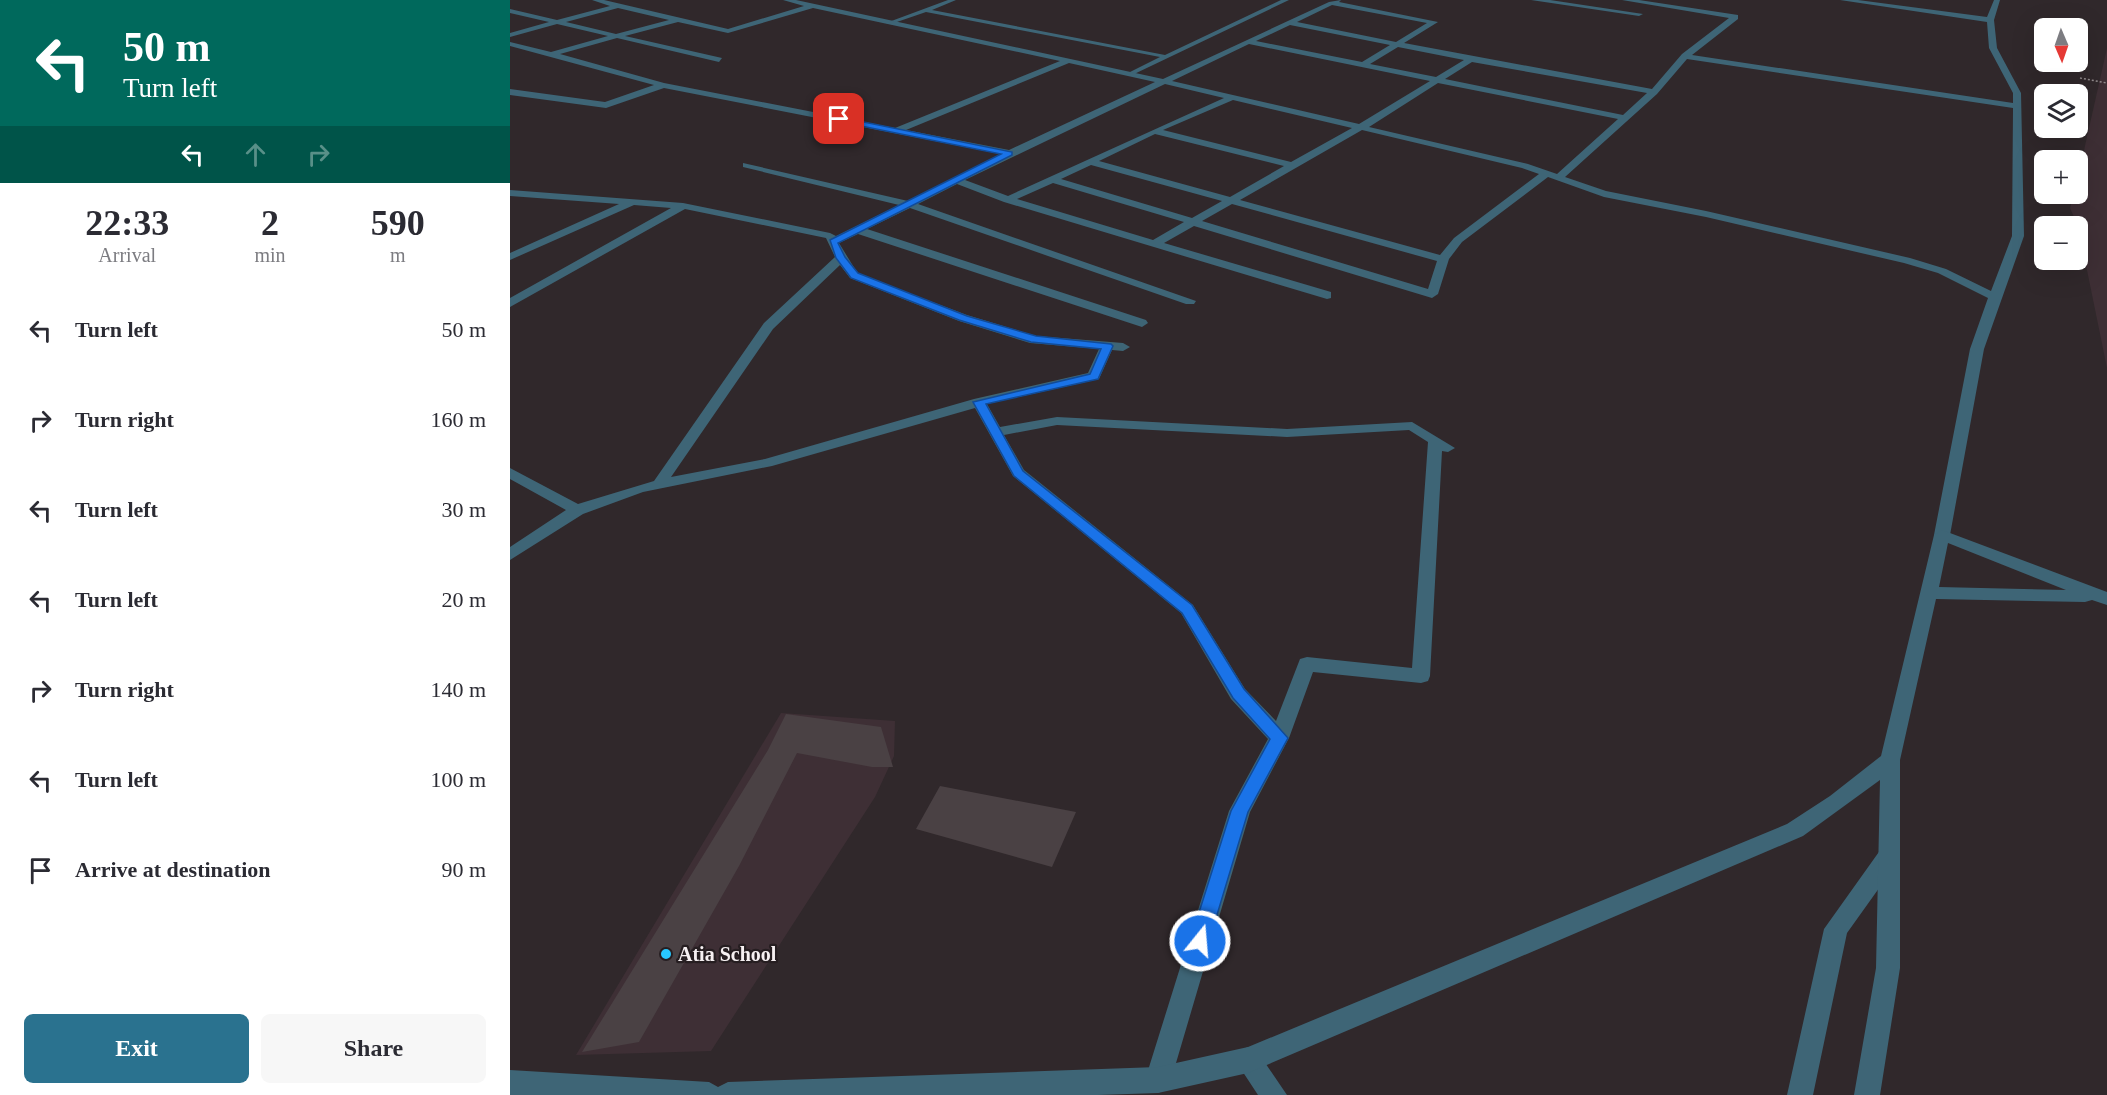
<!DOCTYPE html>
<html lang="en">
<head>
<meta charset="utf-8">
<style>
	:root { --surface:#fff; --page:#f7f7f7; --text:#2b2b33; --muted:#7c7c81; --accent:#2a728f }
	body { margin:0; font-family:"Times New Roman",serif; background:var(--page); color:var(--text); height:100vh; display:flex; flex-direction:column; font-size:22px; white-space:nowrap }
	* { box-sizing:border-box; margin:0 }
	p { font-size:20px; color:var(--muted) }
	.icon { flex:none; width:33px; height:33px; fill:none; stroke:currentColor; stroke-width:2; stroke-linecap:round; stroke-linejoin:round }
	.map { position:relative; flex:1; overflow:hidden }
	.sheet { display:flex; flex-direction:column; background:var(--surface); width:510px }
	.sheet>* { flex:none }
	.guide { background:#00695c; color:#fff; overflow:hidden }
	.needle { width:39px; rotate:178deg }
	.fabs { position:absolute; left:1524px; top:18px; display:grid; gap:12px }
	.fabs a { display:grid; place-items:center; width:54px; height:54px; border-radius:9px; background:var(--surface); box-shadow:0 6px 24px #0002; font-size:30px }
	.pin { position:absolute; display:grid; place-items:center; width:51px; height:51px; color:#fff; margin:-26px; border-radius:12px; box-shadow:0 3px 9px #0006 }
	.me { position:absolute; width:66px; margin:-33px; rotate:17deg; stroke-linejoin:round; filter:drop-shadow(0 0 4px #0008) }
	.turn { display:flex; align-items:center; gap:21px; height:126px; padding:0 24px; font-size:27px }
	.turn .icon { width:78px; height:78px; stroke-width:2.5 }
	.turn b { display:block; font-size:42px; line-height:51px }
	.lanes { display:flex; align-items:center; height:57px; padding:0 24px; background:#0003; justify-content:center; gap:30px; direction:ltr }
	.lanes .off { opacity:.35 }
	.eta { display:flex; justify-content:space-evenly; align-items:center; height:102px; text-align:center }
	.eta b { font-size:36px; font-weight:700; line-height:42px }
	.action { display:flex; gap:12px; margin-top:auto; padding:12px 24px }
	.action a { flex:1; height:69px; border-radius:9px; background:var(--accent); color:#fff; font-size:24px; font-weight:700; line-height:69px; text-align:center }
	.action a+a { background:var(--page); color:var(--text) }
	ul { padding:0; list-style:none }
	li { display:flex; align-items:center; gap:18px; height:90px; padding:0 24px }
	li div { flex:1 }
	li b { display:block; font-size:22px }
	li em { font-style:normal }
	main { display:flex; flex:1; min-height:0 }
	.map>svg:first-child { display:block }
</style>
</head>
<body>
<main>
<section class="sheet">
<div class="guide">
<div class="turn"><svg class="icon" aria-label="left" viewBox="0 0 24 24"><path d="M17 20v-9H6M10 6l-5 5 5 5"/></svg><div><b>50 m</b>Turn left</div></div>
<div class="lanes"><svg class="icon" aria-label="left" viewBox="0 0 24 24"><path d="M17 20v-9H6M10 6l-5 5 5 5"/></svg><svg class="icon off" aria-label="ahead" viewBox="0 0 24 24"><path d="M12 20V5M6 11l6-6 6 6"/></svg><svg class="icon off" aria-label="right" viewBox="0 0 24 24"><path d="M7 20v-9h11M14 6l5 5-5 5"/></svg></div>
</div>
<div class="eta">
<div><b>22:33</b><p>Arrival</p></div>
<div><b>2</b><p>min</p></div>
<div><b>590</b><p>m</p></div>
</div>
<ul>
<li><svg class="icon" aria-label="left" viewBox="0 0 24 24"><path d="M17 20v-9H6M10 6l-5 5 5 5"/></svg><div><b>Turn left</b></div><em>50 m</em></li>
<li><svg class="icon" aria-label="right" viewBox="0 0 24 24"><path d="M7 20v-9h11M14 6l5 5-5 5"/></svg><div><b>Turn right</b></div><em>160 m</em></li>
<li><svg class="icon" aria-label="left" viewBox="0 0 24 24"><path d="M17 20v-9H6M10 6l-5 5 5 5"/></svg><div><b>Turn left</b></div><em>30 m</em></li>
<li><svg class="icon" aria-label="left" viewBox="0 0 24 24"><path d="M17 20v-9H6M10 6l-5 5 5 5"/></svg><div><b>Turn left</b></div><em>20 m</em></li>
<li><svg class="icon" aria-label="right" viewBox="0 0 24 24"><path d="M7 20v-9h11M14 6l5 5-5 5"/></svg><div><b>Turn right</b></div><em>140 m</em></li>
<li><svg class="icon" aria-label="left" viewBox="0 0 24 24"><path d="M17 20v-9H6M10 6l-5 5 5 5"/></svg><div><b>Turn left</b></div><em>100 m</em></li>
<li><svg class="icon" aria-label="arrive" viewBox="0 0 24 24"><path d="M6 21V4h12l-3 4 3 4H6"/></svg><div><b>Arrive at destination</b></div><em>90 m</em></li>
</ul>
<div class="action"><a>Exit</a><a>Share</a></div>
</section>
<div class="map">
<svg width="1597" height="1095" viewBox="0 0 1597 1095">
	<rect width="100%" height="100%" fill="#30282b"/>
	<!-- built -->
	<path fill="#3e2f35" d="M1597,48V368L1568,226L1560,208L1564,194H1568V177Z
		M271,713L385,721L384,756L365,797L201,1051L66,1055Z"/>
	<!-- building -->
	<path fill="#4a4144" d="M276,714L371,727L383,767H362L287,753L229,866L129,1042L72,1052L258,750Z
		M430,786L566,812L542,867L406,829Z"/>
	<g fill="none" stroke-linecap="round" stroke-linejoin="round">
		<!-- path -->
		<path stroke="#918a8c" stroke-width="1.5" stroke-dasharray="2 2" stroke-linecap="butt" d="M1570,78L1597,83"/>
		<!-- service -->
		<path fill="#3e6576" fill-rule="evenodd" d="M438,0H446L422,10L655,55L771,0H779L620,76L618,73L650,57L416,12L381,24L376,23Z"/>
		<!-- minor -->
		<path fill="#3e6576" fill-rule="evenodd" d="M82,0H94L218,29L294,6L273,0H286L653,79L819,2L831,0L829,2L928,22L894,43L1142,89L1172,54L1219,18L1112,0H1129L1228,15V19L1182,55L1503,103V93L1479,48L1477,22L1330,0H1348L1477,17L1484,0H1490L1484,20L1487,48L1511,93L1514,236L1474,349L1440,535L1432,540L1424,535L1460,349L1478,298L1428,273L1394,263L1196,217L1094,197L1038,177L952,242L939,259L928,294L922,298L684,226L654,243L821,292V298L817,299L494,202L447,184L408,204L686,301L684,304H676L400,208L357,229L636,320L638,323L632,327L348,234L329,243L348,274L457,315L526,336L613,343L620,347L613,351L602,350L589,379L477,404L490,427L547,417L777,429L902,422L945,448L938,452L932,451L920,676L918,681L911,683L803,672L779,738L740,812L661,1080L657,1089L648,1093L639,1089L635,1080L719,811L758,739L721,699L671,613L503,476L465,408L262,466L133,492L73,514L0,560V547L56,510L0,479V468L68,504L144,481L254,323L325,257L316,238L175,209L0,307V298L161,208L124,205L0,260V253L109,204L0,196V190L173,203L320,233L326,236L389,205L233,167V163L398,201L491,154L154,88L96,108L0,95V89L95,102L144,85L0,46V42L41,52L98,36L47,24L0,37V33L39,22L0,13V9L47,20L100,6ZM822,5L917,23L886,42L787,22ZM108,8L159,20L106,34L56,22ZM303,8L550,61L385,128L154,83L50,54L107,38L209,62L212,58L115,36L168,22L218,33ZM780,25L880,45L852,62L746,41ZM739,44L920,81L849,124L662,81ZM888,47L954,60L926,77L860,64ZM1177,59L1503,108L1502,236L1481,291L1436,269L1400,258L1196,211L1096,191L1055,177L1147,94ZM962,62L1137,93L1113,115L935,79ZM559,63L645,82L499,150L396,130ZM928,83L1108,119L1047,174L1018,164L859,127ZM655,84L714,98L498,196L455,180ZM723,100L842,128L781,162L653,130ZM852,130L1012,168L1029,174L944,238L930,255L730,200ZM645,134L774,166L720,197L589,161ZM581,165L712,201L682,218L551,179ZM543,183L674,222L643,240L507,199ZM722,204L927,261L918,289L692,221ZM330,265L340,278L449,321L520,343L589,349L578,373L464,399L255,459L161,477L263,329ZM547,425L777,437L899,430L918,442L902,668L797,657L790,659L766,721L735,689L683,605L514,470L494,435Z
			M1021,0H1040L1133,14L1129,16Z
			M1379,846L1387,849L1390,856L1387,863L1337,933L1303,1095H1277L1314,929L1371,849Z
			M738,1047L747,1051L777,1095H748L725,1060L729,1051Z"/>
		<!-- tertiary -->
		<path fill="#3e6576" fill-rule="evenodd" d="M1432,530L1597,592V605L1582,600L1575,602L1426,599L1390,760V968L1370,1095H1344L1366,968L1370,780L1293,836L738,1073L648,1093L588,1095H0V1070L199,1082L208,1087L218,1082L648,1067L738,1047L1277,824L1320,796L1371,756L1424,535ZM1438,543L1556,590L1429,587Z"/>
	</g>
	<!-- route -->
	<path fill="#1a73e8" stroke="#114b97" stroke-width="1.5" d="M329,117L502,152V155L328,243L335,257L348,273L457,316L526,336L601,344L603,346L588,379L476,404L513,471L682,605L734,689L778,738L738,812L697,948L690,950L683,948L680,941L721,811L760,739L723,698L672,613L504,476L463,402L580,374L591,349L521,342L449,320L341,278L326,258L320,240L491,154L326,121Z"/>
	<!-- markers -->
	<circle fill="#28c8ff" stroke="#261e21" stroke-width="2" cx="156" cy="954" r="6"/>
	<g text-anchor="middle" stroke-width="4.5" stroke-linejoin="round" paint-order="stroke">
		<!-- near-poi labels -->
		<g font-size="20" font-weight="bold" fill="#f6f0f2" stroke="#261e21" text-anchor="start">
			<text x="168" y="961">Atia School</text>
		</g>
	</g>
</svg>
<div class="fabs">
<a><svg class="needle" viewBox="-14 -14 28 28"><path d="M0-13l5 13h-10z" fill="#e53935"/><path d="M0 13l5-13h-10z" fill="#7c7c81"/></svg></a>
<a><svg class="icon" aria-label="layers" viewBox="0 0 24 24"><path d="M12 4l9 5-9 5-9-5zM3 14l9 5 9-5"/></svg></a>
<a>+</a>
<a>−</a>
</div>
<div class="pin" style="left:329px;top:119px;background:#d93025"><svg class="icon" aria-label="arrive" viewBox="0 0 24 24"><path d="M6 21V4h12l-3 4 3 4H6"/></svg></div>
<svg class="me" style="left:690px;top:941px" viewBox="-20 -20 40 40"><circle r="17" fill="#1a73e8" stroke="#fff" stroke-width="3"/><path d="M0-11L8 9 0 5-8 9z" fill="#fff"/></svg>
</div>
</main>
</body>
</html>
